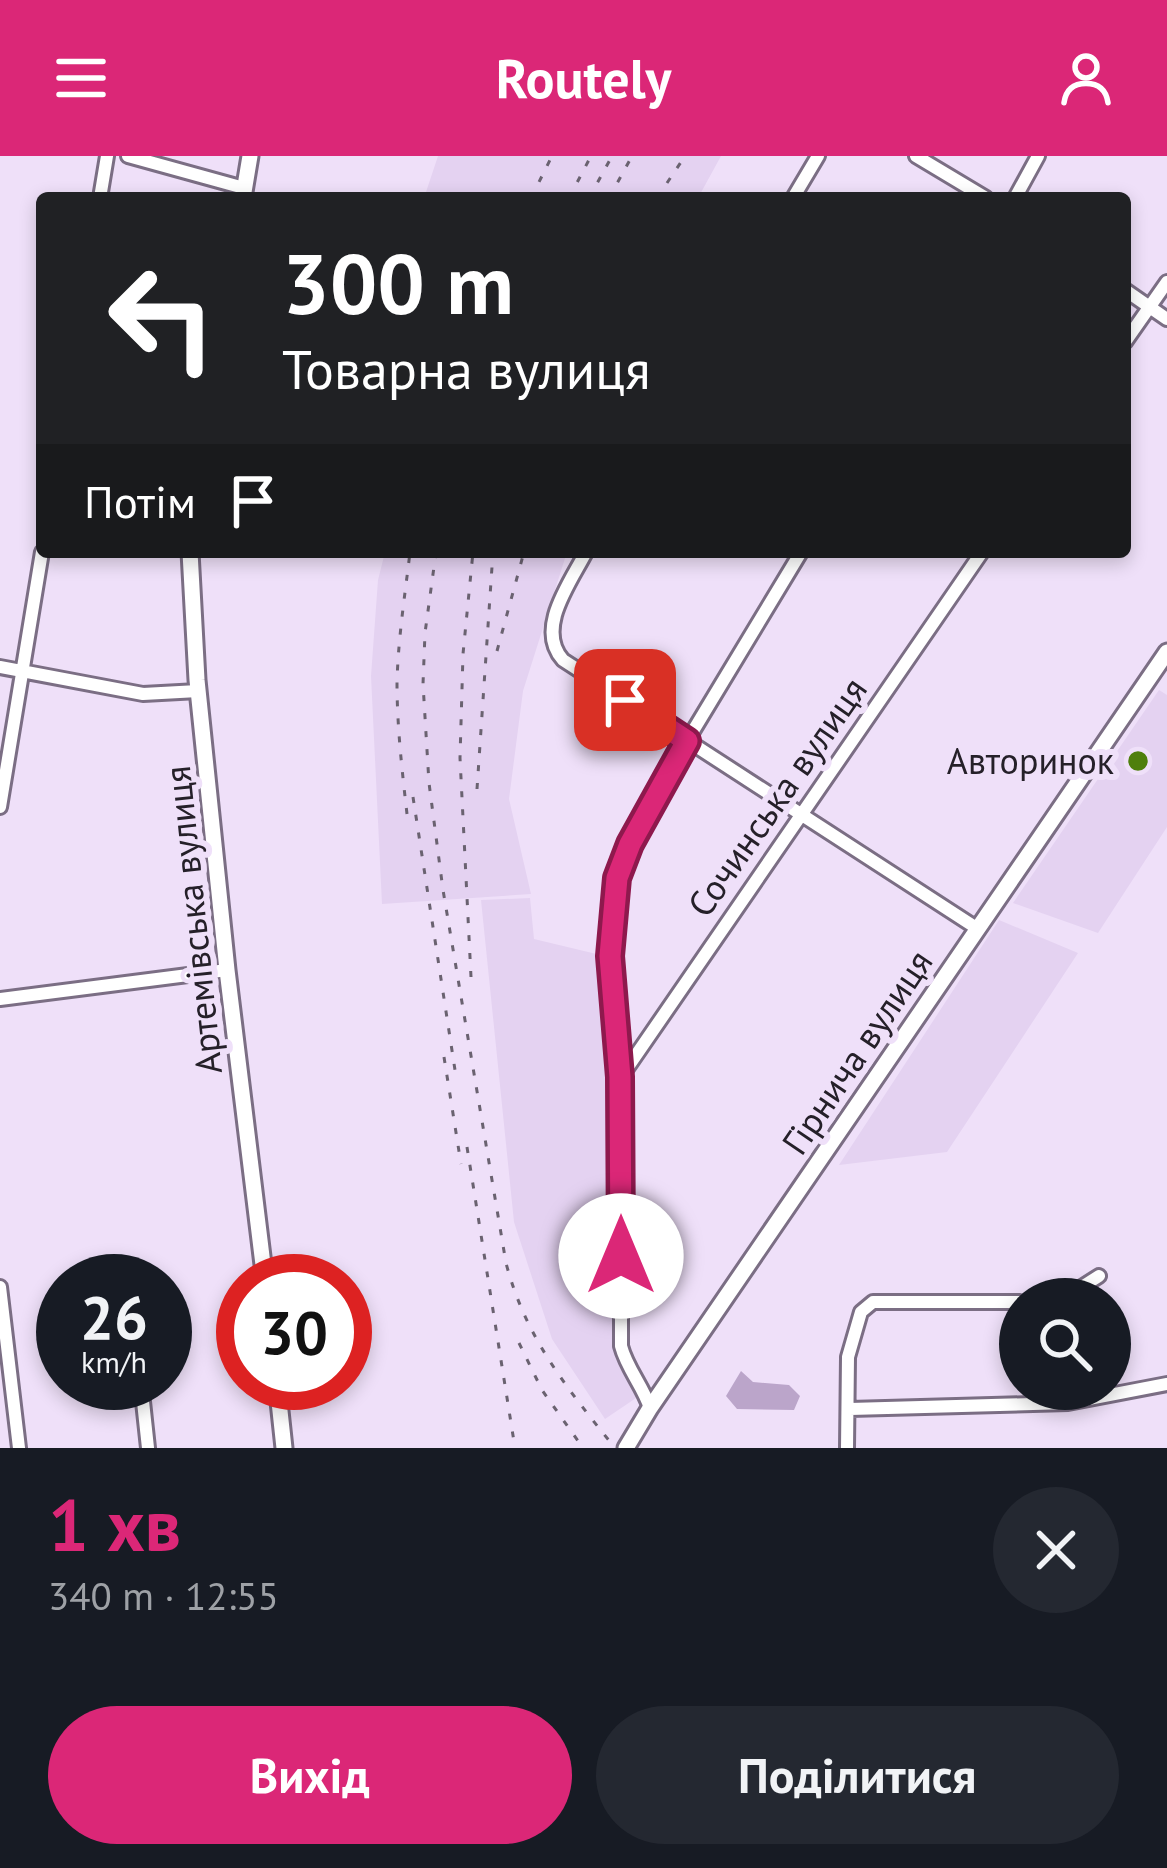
<!DOCTYPE html>
<html lang="uk">
<head>
<meta charset="utf-8">
<style>
	:root { --surface:#171b24; --page:#242831; --text:#f1f3f6; --muted:#9ea1a6; --accent:#db2777 }
	body { margin:0; font-family:"PT Sans",sans-serif; background:var(--page); color:var(--text); height:100vh; display:flex; flex-direction:column; font-size:45px; white-space:nowrap }
	* { box-sizing:border-box; margin:0 }
	p { font-size:39px; color:var(--muted) }
	.icon { flex:none; width:66px; height:66px; fill:none; stroke:currentColor; stroke-width:2; stroke-linecap:round; stroke-linejoin:round }
	.map { position:relative; height:1292px; overflow:hidden }
	.drawer { display:flex; flex-direction:column; background:var(--surface); flex:1 }
	.drawer>* { flex:none }
	.banner { position:absolute; left:36px; top:36px; width:1095px; height:366px; border-radius:12px; box-shadow:0 6px 18px #0003; background:#202124; color:#fff; overflow:hidden }
	.controls { position:absolute; left:999px; top:1122px; display:grid; gap:24px }
	.controls a { display:grid; place-items:center; width:132px; height:132px; border-radius:50%; background:var(--surface); box-shadow:0 6px 18px #0003; font-size:60px }
	.speed { position:absolute; left:36px; top:1098px; display:flex; gap:24px; font-size:60px; font-weight:700; text-align:center }
	.speed>* { display:grid; place-content:center; width:156px; height:156px; border-radius:50%; background:var(--surface); box-shadow:0 6px 18px #0003; line-height:1 }
	.speed small { font-size:30px; font-weight:400 }
	.speed .limit { border:18px solid #d22; background:#fff; color:#111 }
	.pin { position:absolute; display:grid; place-items:center; width:102px; height:102px; color:#fff; margin:-51px; border-radius:24px; box-shadow:0 6px 18px #0006 }
	.me { position:absolute; width:132px; margin:-66px; rotate:0deg; stroke-linejoin:round; filter:drop-shadow(0 0 9px #0008) }
	.turn { display:flex; align-items:center; gap:42px; height:252px; padding:0 48px; font-size:54px }
	.turn .icon { width:156px; height:156px; stroke-width:2.5 }
	.turn b { display:block; font-size:84px; line-height:102px }
	.then { display:flex; align-items:center; height:114px; padding:0 48px; background:#0003; gap:24px; font-size:45px }
	.round { display:grid; place-items:center; flex:none; width:126px; height:126px; border-radius:63px; background:var(--page) }
	.headline { display:flex; align-items:center; justify-content:space-between; height:204px; padding:0 48px }
	h1 { font-size:72px; font-weight:700; line-height:90px; color:var(--accent) }
	.cta { display:flex; gap:24px; margin-top:auto; padding:24px 48px }
	.cta a { flex:1; height:138px; border-radius:72px; background:var(--accent); color:#fff; font-size:48px; font-weight:700; line-height:138px; text-align:center }
	.cta a+a { background:var(--page); color:var(--text) }
	header { display:flex; justify-content:space-between; align-items:center; height:156px; padding:0 48px; background:var(--accent); color:#fff; font-size:54px; font-weight:700 }
	.map>svg:first-child { display:block }
</style>
</head>
<body>
<header><svg class="icon" aria-label="menu" viewBox="0 0 24 24"><path d="M4 6h16M4 12h16M4 18h16"/></svg>Routely<svg class="icon" aria-label="person" viewBox="0 0 24 24"><circle cx="12" cy="8" r="4"/><path d="M4 21q1-7 8-7t8 7"/></svg></header>
<div class="map">
<svg width="1167" height="1292" viewBox="0 0 1167 1292">
	<rect width="100%" height="100%" fill="#efe0f9"/>
	<!-- built -->
	<path fill="#e4d2f1" d="M438,0H721L698,42H424Z
		M385,396H567L523,535L509,643L531,738L382,748L371,520L378,424Z
		M1159,534L1167,539V671L1098,777L1013,747Z
		M530,742L534,783L609,801L619,1202L634,1231L636,1242L605,1263L552,1183L514,1066L481,744Z
		M999,764L1078,797L947,996L839,1009Z"/>
	<!-- forest -->
	<path fill="#bba5ca" d="M741,1215L753,1226L789,1229L800,1240L794,1254L737,1253L726,1240Z"/>
	<g fill="none" stroke-linecap="round" stroke-linejoin="round">
		<defs>
			<path id="minor" d="M128,0L244,32
				M916,0L986,42
				M100,42L107,0
				M793,42L818,0
				M1015,42L1038,0
				M1125,134L1167,163
				M1125,186L1167,126
				M586,396C570,427 535,473 563,504L978,773
				M0,511L143,538L198,535
				M0,651L42,396
				M0,843L227,814
				M621,921L982,396
				M0,1131L19,1292
				M1063,1143L1099,1120
				M141,1227L148,1292
				M650,1252C643,1230 627,1213 621,1190V921L610,800L617,722L630,688L687,585L801,396
				M850,1253L1068,1247L1167,1228
				M847,1292L848,1201L861,1156L873,1146H1020"/>
			<path id="major" d="M243,42L250,0
				M190,396L197,524L227,814L265,1125
				M277,1227L284,1292
				M626,1292L650,1252L1167,496"/>
		</defs>
		<!-- minor casing -->
		<use href="#minor" stroke="#7b6e84" stroke-width="18"/>
		<!-- major casing -->
		<use href="#major" stroke="#7b6e84" stroke-width="21"/>
		<!-- minor -->
		<use href="#minor" stroke="#fff" stroke-width="12"/>
		<!-- major -->
		<use href="#major" stroke="#fff" stroke-width="15"/>
		<!-- rail -->
		<path stroke="#6a6270" stroke-width="3" stroke-dasharray="6 12" stroke-linecap="butt" d="M531,42L552,0
			M569,42L591,0
			M589,42L612,0
			M609,42L632,0
			M657,42L685,0
			M436,396L425,477L423,528L429,627L443,734L506,1107C526,1183 567,1232 615,1292
			M497,495L524,396
			M477,633L493,396
			M413,641L455,914
			M407,658C402,614 397,570 397,527C398,483 405,439 410,396
			M471,821L460,602L463,498L473,396
			M444,901L461,1008
			M467,991L515,1292
			M519,1187L542,1234L583,1292"/>
	</g>
	<g fill="none" stroke-linecap="round" stroke-linejoin="round">
		<defs>
			<path id="route" d="M621,1100L620,921L610,800L617,722L630,688L687,585L625,544"/>
		</defs>
		<!-- route casing -->
		<use href="#route" stroke="#8e194d" stroke-width="30"/>
		<!-- route -->
		<use href="#route" stroke="#db2777" stroke-width="21"/>
	</g>
	<!-- markers -->
	<circle fill="#4f7f0d" stroke="#efe0f9" stroke-width="4.5" cx="1138" cy="605" r="12"/>
	<g text-anchor="middle" stroke-width="12" stroke-linejoin="round" paint-order="stroke">
		<!-- poi labels -->
		<g font-size="36" fill="#252029" stroke="#efe0f9" text-anchor="end">
			<text x="1114" y="618">Авторинок</text>
		</g>
		<!-- street labels -->
		<g font-size="36" fill="#252029" stroke="#efe0f9">
			<text transform="translate(777 641) rotate(-55)" y="13">Сочинська вулиця</text>
			<text transform="translate(193 764) rotate(-96)" y="13">Артемівська вулиця</text>
			<text transform="translate(857 896) rotate(-56)" y="13">Гірнича вулиця</text>
		</g>
	</g>
</svg>
<div class="controls">
<a><svg class="icon" aria-label="search" viewBox="0 0 24 24"><circle cx="10" cy="10" r="6"/><path d="M15 15l6 6"/></svg></a>
</div>
<div class="speed"><div>26<small>km/h</small></div><div class="limit">30</div></div>
<div class="pin" style="left:625px;top:544px;background:#d93025"><svg class="icon" aria-label="arrive" viewBox="0 0 24 24"><path d="M6 21V4h12l-3 4 3 4H6"/></svg></div>
<svg class="me" style="left:621px;top:1100px" viewBox="-20 -20 40 40"><circle r="19" fill="#fff"/><path d="M0-13L10 11 0 6-10 11z" fill="#db2777"/></svg>
<div class="banner">
<div class="turn"><svg class="icon" aria-label="left" viewBox="0 0 24 24"><path d="M17 20v-9H6M10 6l-5 5 5 5"/></svg><div><b>300 m</b>Товарна вулиця</div></div>
<div class="then">Потім<svg class="icon" aria-label="arrive" viewBox="0 0 24 24"><path d="M6 21V4h12l-3 4 3 4H6"/></svg></div>
</div>
</div>
<section class="drawer">
<div class="headline"><div><h1>1 хв</h1><p>340 m · 12:55</p></div><a class="round"><svg class="icon" aria-label="close" viewBox="0 0 24 24"><path d="M6 6l12 12M18 6L6 18"/></svg></a></div>
<div class="cta"><a>Вихід</a><a>Поділитися</a></div>
</section>
</body>
</html>
